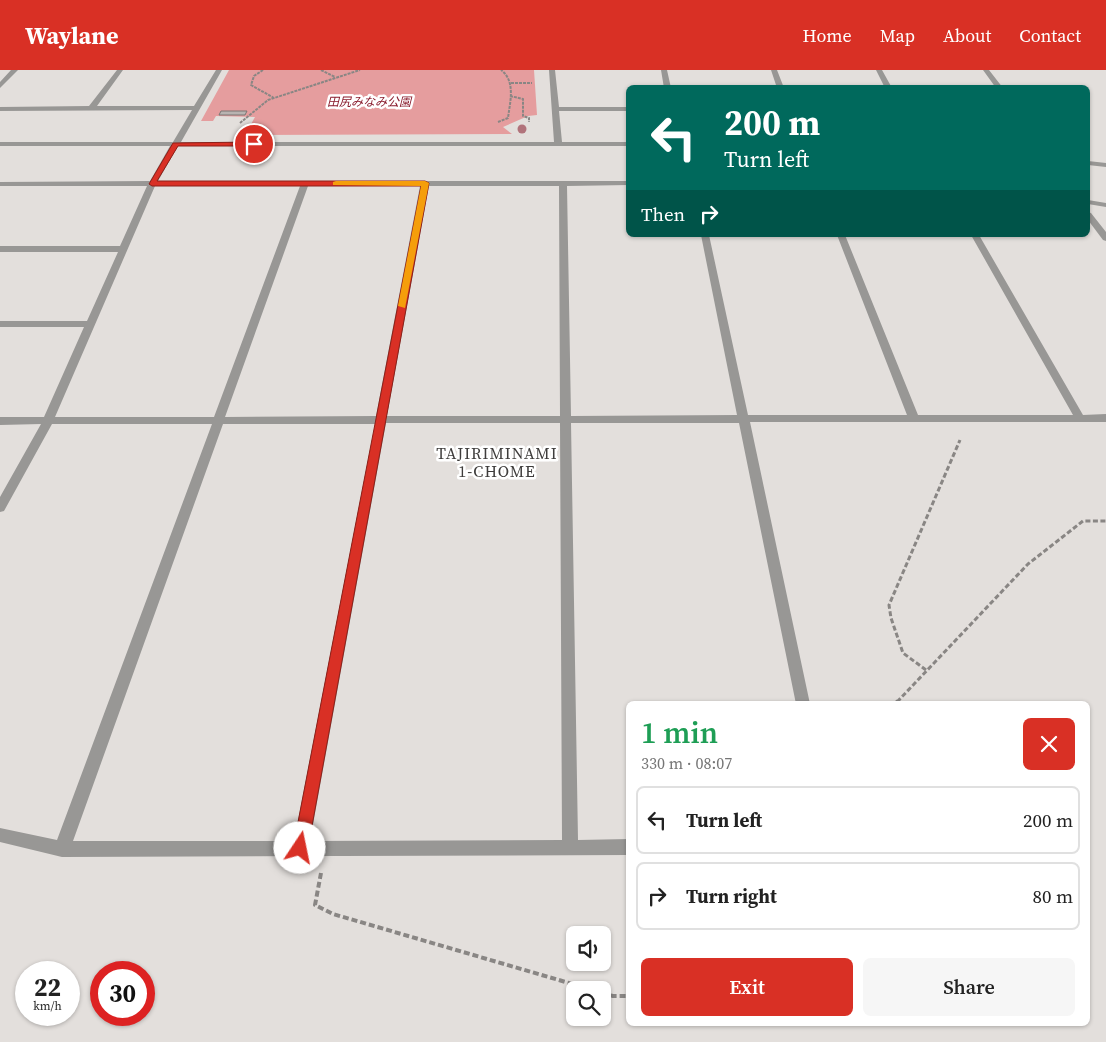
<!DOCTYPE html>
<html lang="en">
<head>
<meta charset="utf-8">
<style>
	:root { --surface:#fff; --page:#f6f6f6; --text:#222; --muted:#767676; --line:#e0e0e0; --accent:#d93025 }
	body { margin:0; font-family:"Source Serif 4","Noto Sans JP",serif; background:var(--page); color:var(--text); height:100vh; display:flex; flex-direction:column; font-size:19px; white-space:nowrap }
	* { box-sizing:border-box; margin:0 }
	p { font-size:16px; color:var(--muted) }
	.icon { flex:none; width:28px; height:28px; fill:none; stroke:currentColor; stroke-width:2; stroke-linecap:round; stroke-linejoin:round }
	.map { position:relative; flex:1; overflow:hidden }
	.drawer { position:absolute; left:626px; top:631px; width:464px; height:325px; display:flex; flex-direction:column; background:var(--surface); border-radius:8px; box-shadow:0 1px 4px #0004 }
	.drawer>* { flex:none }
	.banner { position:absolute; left:626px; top:15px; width:464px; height:152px; border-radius:8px; box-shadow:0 1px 4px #0004; background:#00695c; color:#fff; overflow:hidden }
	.fabs { position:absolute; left:566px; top:856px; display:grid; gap:10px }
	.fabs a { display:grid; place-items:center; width:45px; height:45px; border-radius:8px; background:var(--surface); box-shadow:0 1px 4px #0004; font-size:25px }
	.speed { position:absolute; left:15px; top:891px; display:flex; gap:10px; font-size:25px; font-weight:700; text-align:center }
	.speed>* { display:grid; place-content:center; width:65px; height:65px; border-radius:50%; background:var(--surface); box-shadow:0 1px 4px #0004; line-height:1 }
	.speed small { font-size:12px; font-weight:400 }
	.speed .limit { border:8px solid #d22; background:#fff; color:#111 }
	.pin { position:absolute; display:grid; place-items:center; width:42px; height:42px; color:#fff; margin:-21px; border:2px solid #fff; border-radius:50%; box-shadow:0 1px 5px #0007 }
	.me { position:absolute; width:55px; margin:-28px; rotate:11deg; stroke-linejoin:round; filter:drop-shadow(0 0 4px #0008) }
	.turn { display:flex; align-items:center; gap:18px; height:105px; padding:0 15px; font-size:22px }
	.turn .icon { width:65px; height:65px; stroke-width:2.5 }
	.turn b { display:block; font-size:35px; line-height:42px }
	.then { display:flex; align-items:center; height:48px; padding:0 15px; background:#0003; gap:10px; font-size:19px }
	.round { display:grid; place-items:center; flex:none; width:52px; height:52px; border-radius:8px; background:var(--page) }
	.head { display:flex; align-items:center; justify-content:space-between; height:85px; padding:0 15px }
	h1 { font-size:30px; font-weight:600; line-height:38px; color:#1e9e55 }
	.cta { display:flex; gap:10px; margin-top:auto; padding:10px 15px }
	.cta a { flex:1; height:58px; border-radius:8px; background:var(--accent); color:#fff; font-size:20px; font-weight:600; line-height:58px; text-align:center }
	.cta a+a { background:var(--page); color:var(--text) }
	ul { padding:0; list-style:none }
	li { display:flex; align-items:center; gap:15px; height:68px; margin:0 10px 8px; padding:0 5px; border:2px solid var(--line); border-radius:8px }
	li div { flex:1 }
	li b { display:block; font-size:19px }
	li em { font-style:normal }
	header { display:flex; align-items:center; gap:30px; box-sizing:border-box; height:70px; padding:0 25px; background:var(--accent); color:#fff }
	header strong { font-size:24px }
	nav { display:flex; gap:28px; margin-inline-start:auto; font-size:18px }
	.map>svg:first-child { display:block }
</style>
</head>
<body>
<header>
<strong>Waylane</strong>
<nav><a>Home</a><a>Map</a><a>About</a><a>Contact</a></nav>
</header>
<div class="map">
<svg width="1106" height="972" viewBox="0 0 1106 972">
	<rect width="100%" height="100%" fill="#e3dfdc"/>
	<!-- green -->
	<path fill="#e59d9e" d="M229,0H534L537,45L528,46L503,57L512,64L245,65L255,47L216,46L213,51H201Z"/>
	<!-- building -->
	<path fill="#b8b3b1" stroke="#7a7573" d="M221,41H247L245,45H219Z"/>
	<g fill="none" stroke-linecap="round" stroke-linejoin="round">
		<!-- path-far2 -->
		<path stroke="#898684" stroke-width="2" stroke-dasharray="3 1" stroke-linecap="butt" d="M263,0L254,6L251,15L274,28
			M321,0L335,7
			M511,13H532
			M510,26L523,29V46L529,48V52
			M498,52L508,48C510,32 516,11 501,0
			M240,53L268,30L360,0"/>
		<!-- path-far1 -->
		<path stroke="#898684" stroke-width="3" stroke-dasharray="5 2.5" stroke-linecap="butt" d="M926,600L903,583L891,548L889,535L960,370
			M897,632L1028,494L1083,451H1106"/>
		<!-- path -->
		<path stroke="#898684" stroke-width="4" stroke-dasharray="6 3" stroke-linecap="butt" d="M895,634L898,631
			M321,803L315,835L333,844L593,920
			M602,923L613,926H629"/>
		<!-- minor -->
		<path fill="#989795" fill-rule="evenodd" d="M11,0H18L0,18V12Z
			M117,0H123L97,36H194L216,0H222L181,72H554L549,0H555L559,37H629V41H559L562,72H629V76H178L158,111H629V115L567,116L571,346L737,345L701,165H709L748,345H907L837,165H845L918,345H1073L971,165H979L1083,345L1106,344V352H750L810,634H796L739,353H571L578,770L629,769V785L62,787L0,772V758L57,770L212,354H52L4,441L0,442V427L41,354L0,355V347H44L84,257H0V251H87L118,182H0V176H120L147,116H0V112L150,111L170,76H0V72H173L192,40L0,41V37L89,36ZM155,116H300L214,347H55ZM308,116H420L376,346L225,347ZM429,116H559L560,346H387ZM386,353H560L562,770L310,771ZM223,354H375L294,771H73Z
			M661,0H667L671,18H664Z
			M771,0H777L784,18H777Z
			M876,0H882L892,18H885Z
			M983,0H989L1003,18H996Z
			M1088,91L1106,93V97L1088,95Z
			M1088,130L1106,133V137L1088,134Z
			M1088,142L1091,143L1106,162V171L1103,170L1088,150Z"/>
	</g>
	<!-- trees -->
	<circle fill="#b1737b" cx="522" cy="59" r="4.5"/>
	<!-- route -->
	<path fill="#d93025" stroke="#8d1f18" d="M254,72L258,74L257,76H178L157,111H425L429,113L308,778L306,783L300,785L295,783L293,778L421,116H152L149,114L173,73Z"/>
	<!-- slow -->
	<path fill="#f59e0b" d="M336,111H425L429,113L405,238L398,236L421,116L333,115V112Z"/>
	<g text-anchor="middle" stroke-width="5" stroke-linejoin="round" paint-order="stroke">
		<!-- far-park labels -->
		<g font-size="12" font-style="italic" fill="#881a2b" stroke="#fff">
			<text x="369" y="36">田尻みなみ公園</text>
		</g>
		<!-- neighbourhood labels -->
		<g font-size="16" letter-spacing="1" fill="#3e3c3b" stroke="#fff">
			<text x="497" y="389">TAJIRIMINAMI<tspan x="497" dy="18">1-CHOME</tspan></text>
		</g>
	</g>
</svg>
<div class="fabs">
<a><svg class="icon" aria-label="sound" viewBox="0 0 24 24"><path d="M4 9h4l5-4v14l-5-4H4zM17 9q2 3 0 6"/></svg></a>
<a><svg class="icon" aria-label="search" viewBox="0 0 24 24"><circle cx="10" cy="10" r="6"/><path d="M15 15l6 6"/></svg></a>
</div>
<div class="speed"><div>22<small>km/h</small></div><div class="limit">30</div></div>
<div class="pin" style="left:254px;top:74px;background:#d93025"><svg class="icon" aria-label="arrive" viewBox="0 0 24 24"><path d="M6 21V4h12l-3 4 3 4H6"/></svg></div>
<svg class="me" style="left:300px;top:778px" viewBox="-20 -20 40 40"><circle r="19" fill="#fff"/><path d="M0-13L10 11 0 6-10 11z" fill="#d93025"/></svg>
<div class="banner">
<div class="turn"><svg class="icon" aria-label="left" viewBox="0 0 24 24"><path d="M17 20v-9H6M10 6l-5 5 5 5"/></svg><div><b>200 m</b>Turn left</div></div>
<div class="then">Then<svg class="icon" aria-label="right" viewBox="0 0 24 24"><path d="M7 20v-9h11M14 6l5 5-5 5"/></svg></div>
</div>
<section class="drawer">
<div class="head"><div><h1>1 min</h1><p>330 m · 08:07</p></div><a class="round" style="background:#d93025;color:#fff"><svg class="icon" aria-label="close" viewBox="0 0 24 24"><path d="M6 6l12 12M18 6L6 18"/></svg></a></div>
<ul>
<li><svg class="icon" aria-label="left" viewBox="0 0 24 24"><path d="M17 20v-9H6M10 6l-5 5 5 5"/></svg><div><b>Turn left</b></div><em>200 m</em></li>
<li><svg class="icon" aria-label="right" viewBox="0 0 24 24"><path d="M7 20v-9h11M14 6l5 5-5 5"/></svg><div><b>Turn right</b></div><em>80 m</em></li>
</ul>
<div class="cta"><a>Exit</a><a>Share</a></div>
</section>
</div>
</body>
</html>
